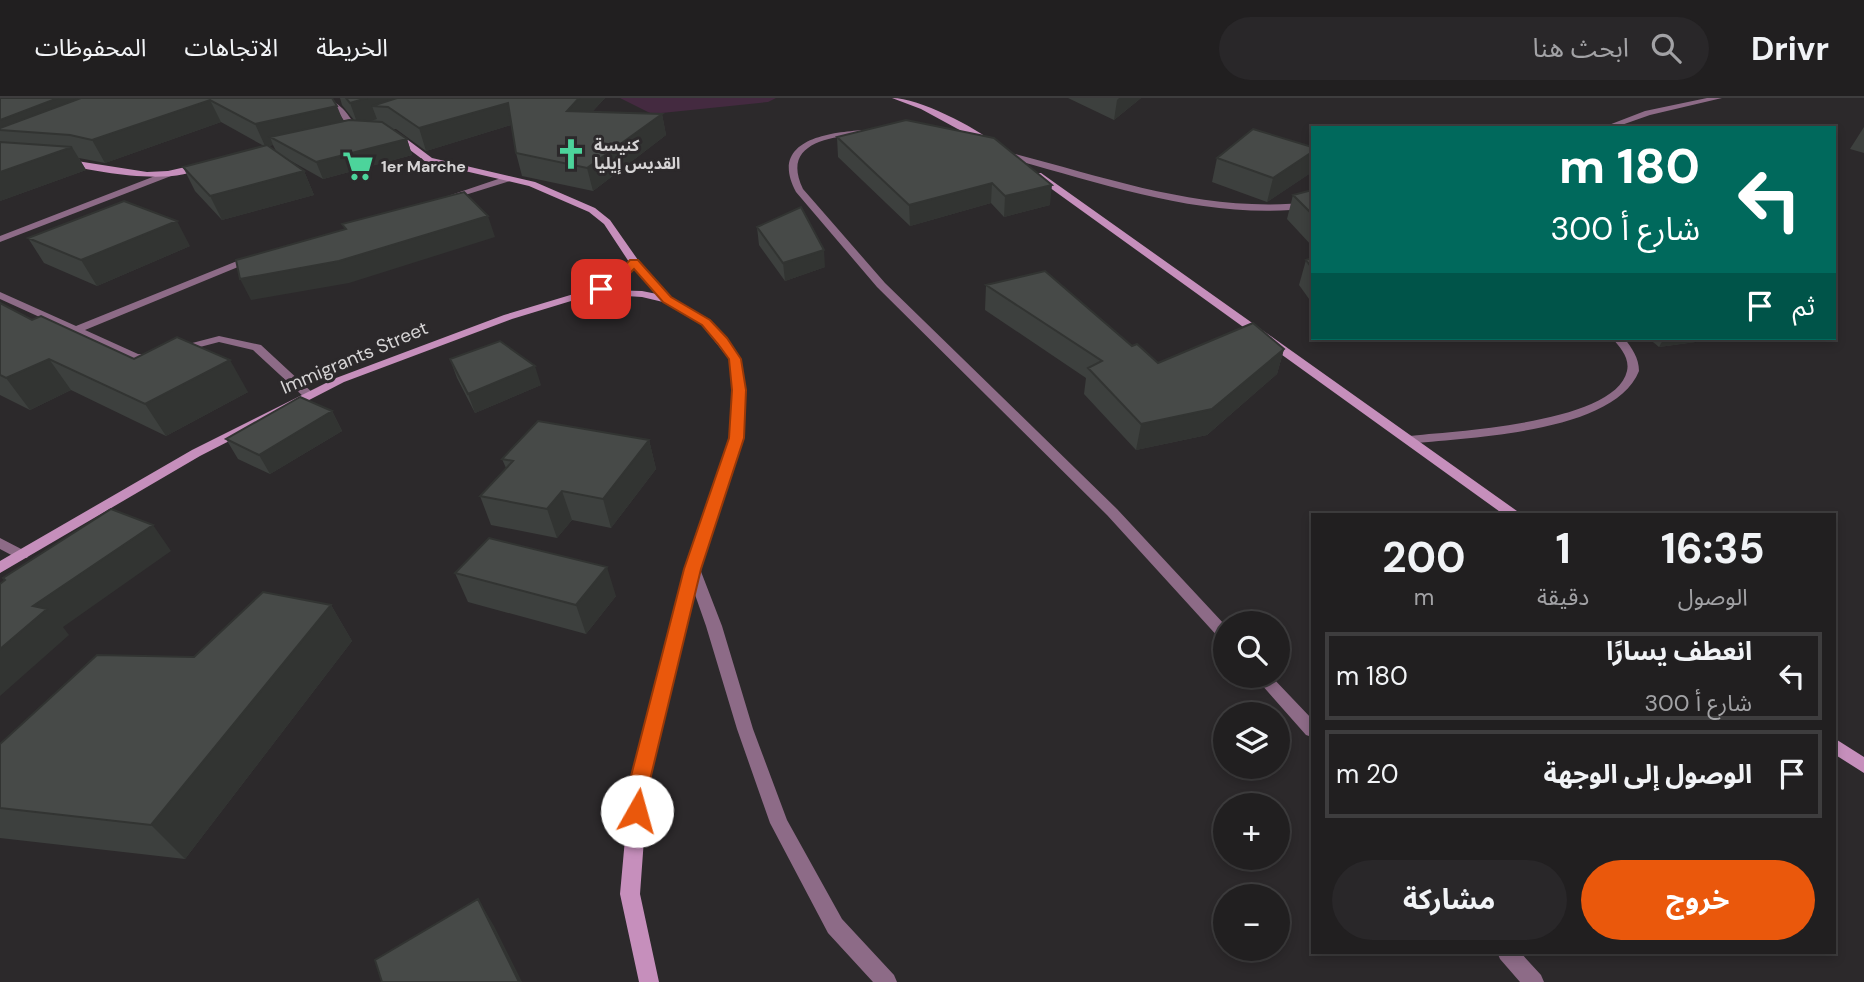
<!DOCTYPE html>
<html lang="ar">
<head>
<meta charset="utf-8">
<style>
	:root { --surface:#211f20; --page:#292729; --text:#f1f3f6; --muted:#a2a2a5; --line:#3e3d3e; --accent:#ea580c }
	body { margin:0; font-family:"DM Sans","Noto Sans Arabic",sans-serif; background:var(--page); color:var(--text); direction:rtl; height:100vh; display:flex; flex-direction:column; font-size:26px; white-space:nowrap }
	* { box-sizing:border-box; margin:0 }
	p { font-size:23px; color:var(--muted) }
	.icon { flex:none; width:38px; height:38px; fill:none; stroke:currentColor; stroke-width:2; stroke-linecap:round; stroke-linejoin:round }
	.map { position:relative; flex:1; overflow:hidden; direction:ltr }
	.drawer { position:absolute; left:1311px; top:415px; width:525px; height:441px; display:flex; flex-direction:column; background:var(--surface); border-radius:0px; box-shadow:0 4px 10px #0003,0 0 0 2px var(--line); direction:rtl }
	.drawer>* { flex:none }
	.banner { position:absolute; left:1311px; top:28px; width:525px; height:214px; border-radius:0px; box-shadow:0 4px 10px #0003,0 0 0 2px var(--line); direction:rtl; background:#00695c; color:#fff; overflow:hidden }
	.controls { position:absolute; left:1213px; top:513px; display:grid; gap:14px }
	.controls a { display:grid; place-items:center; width:77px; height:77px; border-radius:50%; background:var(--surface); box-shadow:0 4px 10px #0003,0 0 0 2px var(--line); font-size:35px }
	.pin { position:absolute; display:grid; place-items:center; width:60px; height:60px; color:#fff; margin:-30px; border-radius:14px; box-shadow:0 4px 10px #0006 }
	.me { position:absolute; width:77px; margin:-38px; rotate:7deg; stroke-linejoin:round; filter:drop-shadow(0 0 5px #0008) }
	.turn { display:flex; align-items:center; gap:24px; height:147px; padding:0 21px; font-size:32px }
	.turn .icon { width:91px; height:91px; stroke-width:2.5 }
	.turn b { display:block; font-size:49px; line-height:60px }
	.then { display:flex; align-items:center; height:66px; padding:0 21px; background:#0003; gap:14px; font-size:26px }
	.eta { display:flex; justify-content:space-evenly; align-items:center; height:119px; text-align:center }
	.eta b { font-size:42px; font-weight:700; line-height:49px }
	.cta { display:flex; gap:14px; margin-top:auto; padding:14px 21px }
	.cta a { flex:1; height:80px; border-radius:42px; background:var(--accent); color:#fff; font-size:28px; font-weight:700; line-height:80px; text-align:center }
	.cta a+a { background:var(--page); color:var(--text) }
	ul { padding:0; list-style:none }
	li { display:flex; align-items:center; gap:21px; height:88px; margin:0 14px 10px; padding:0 7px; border:4px solid var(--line); border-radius:0px }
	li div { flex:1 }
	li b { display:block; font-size:26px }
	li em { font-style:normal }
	header { display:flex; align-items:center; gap:42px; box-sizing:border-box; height:98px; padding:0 35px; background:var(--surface); border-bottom:2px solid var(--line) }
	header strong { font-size:33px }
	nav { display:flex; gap:38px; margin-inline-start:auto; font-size:24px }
	.search { width:490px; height:63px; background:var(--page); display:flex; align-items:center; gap:18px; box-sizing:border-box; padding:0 24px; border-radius:38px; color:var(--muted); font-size:26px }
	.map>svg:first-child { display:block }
</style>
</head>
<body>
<header>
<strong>Drivr</strong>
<div class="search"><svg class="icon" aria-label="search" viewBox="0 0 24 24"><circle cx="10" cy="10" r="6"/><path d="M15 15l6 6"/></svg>ابحث هنا</div>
<nav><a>الخريطة</a><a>الاتجاهات</a><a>المحفوظات</a></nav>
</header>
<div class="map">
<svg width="1864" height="884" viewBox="0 0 1864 884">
	<rect width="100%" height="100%" fill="#2c292b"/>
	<!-- green -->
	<path fill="#442a40" d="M620,0H776L768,4L652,16Z"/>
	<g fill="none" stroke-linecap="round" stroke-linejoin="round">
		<!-- lane -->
		<path fill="#8d6b87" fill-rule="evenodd" d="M1612,240H1624C1632,250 1639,260 1639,273C1614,336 1467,339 1408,346L1402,342L1408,338C1452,333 1615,326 1627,273C1630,260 1620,249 1612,240Z"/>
		<!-- street -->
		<path fill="#8d6b87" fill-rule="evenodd" d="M316,0C338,0 346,13 357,30L364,31L352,35L337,12Z
			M1707,0H1722L1650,17L1613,30H1601L1645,13Z
			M866,32L881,34C873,38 863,36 854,37C820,40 783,50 803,91L885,185L1117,411L1225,527V543L1220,541L1107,417L877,189L796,94C768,42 828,34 866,32Z
			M1011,55C1112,81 1206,116 1312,104V110C1208,123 1108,87 1008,60L1007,58Z
			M168,73L171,74V78L0,144V138Z
			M507,78L511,81L510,83L449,102L445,99Z
			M252,157L257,160L255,162L85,232L138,256L159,257V261H132L0,201V194L76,228Z
			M219,238L261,247L315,297L309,301L305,300L253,252L219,244L177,255L171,252L173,250Z
			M0,440L27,454L29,457L27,460H17L0,451Z
			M693,466L700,471L722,528L753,631L787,722L842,821L894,877L897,884H873L828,835L770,725L737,631L706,528L686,471Z
			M1254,578H1271L1312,621V639L1306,637Z
			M1497,854H1520L1541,877L1544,884H1520L1500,861Z"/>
		<!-- secondary -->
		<path fill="#c68fbc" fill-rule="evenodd" d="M892,0C919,0 975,29 996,46L989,48L921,11Z
			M394,36H400L432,60L535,84L595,110L610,122L638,162L671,200L710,223L741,261L745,292L742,340L700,471L648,686L640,796L659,884H639L620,796L630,686L686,471L730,340L733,292L729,261L702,227L663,204L642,199L594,196L512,221L344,284L313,300L200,358L0,475V463L192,352L336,280L504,217L597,189L616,177L629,164L604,126L589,114L529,88L426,64L394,40ZM634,170L657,196L642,193L606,192L624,181Z
			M64,61L147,74L168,73L203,65L207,68C171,89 101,74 61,66L60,64Z
			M1035,75H1041L1517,413L1518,416H1503L1035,79Z
			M1834,640L1864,659V675L1834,656Z"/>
	</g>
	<!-- wall -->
	<path fill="#3d403e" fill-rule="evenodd" d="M0,0H332L343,23L354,22L342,7L340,0H605L592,14L662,16L666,37L593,93L522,78L516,55L511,27L426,53L396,31H392L407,41L412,57L323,81L284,59L304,73L314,97L222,122L195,93L183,69L264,48L221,24L105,65L79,60L86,72L0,103ZM273,47L276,53L268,48Z
		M1068,0H1141L1114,22Z
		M906,22L1050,107L1004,119L991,105L910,128L838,59L837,39Z
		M1864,29V55L1850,51Z
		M1217,60L1312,74L1267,104L1212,84Z
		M1312,92V148L1287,121L1293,97Z
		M757,129L825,169L785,183L759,147Z
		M28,140L190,148L97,188L44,165Z
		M1312,160V205L1299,187L1306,162Z
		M986,187L1132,248L1158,265L1284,251L1277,276L1207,337L1136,352L1084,296L1086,280L985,212Z
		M0,205L32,222L134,261L248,294L166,338L71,292L30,312L0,297Z
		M1648,240H1711L1710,242L1659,249Z
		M450,261L541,287L475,315L457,280Z
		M332,313L342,333L270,376L238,361L226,341Z
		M649,342L656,371L611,430L572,422L557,440L491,427L480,398L506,370L502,361Z
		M455,475L616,498L586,536L468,504Z
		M331,507L352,543L185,761L0,740V646L194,559Z"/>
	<!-- shaded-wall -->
	<path fill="#323432" d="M58,0H125L0,32V22Z
		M367,0H441L372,8L377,21L358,27L350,5Z
		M579,0H605L572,35L567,13Z
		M1119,0H1141L1114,22L1117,2Z
		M210,2L221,24L105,65L92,42Z
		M508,5L514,26L426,53L419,30Z
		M337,8L346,30L270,39L273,47L265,48L255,26Z
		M662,16L666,37L593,93L587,70Z
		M407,41L412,57L323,81L316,64Z
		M72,49L86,72L0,103V74Z
		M1312,54V74L1267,104L1273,80Z
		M304,73L314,97L222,122L210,98Z
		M992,85L991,105L910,128L909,107Z
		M1052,87L1050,107L1004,119L1005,98Z
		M488,118L495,139L349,185L251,202L240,181Z
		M177,123L190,148L97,188L81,162Z
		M824,152L825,169L785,183L783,165Z
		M1664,240H1711L1710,242L1659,249Z
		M1284,251L1277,276L1207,337L1136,352L1141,326Z
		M49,261L71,292L30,312L6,280Z
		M230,262L248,294L166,338L145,306Z
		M535,268L541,287L475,315L468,296Z
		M332,313L342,333L270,376L259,357Z
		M649,342L656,371L611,430L603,401Z
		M562,393L572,422L557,440L547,411Z
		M153,427L171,453L63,529L69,537L0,598V551L33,508Z
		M607,469L616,498L586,536L576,507Z
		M331,507L352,543L185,761L151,727Z
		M478,801L494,828L522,884H519Z"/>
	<!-- building -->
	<path fill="#474a48" stroke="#323432" stroke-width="2" d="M0,0H58L0,22Z
		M81,0H332L337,8L255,26L210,2L92,42L70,37L0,32V30Z
		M346,0H367L350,5Z
		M397,0H579L567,13L662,16L587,70L516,55L508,5L419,30L388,9L372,8Z
		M349,22L382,24L407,41L316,64L270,39Z
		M906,22L994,40L1052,87L1005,98L992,85L909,107L837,39Z
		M1253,31L1312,49V54L1273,80L1217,60Z
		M0,44L72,49L0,74Z
		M267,47L304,73L210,98L183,69Z
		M1312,92V116L1293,97Z
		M464,94L488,118L339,163L240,181L236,162L346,131L342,126Z
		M124,103L177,123L81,162L28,140Z
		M801,109L824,152L783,165L757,129Z
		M1312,160V170L1306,162Z
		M1045,173L1132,248L1137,246L1158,265L1253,225L1284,251L1212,311L1141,326L1088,270L1102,263L986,187Z
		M0,205L32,222L41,218L134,261L177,239L230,262L145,306L49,261L6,280L0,277Z
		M500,243L535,268L468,296L450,261Z
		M300,299L332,313L259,357L226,341Z
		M538,323L649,342L603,401L562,393L547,411L480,398L513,363L502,361Z
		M111,411L153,427L33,508L47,511L0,551V486L5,482L3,480Z
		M489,440L607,469L576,507L455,475Z
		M263,494L331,507L151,727L0,710V646L97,557L194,559Z
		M478,801L519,884H382L375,862Z"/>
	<!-- route -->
	<path fill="#ea580c" stroke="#983908" stroke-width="2" d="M630,162H638L671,199L710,222L727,240L741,261L746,292L744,340L701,471L649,686L644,720L637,722L630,720L627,713L629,686L684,471L729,340L732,292L729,261L718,246L702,227L663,204L634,171C624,182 611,194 597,193V188L616,177Z"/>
	<!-- icons -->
	<defs>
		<symbol id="church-bare" viewBox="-9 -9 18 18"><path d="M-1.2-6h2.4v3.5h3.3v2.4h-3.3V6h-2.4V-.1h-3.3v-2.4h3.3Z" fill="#4cd49b" stroke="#2c292b" stroke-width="2.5" paint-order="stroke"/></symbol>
		<symbol id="supermarket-bare" viewBox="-9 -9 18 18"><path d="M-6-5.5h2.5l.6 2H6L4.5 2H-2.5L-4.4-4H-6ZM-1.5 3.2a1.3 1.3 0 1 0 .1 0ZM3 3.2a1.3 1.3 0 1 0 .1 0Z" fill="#4cd49b" stroke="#2c292b" stroke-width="2.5" paint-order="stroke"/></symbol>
	</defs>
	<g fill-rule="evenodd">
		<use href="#church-bare" x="549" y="34" width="44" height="44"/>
		<use href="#supermarket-bare" x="336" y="46" width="44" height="44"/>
	</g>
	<g text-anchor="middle" stroke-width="6" stroke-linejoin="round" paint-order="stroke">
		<!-- far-poi labels -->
		<g font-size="16" font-weight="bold" fill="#d6d4d5" stroke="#2c292b" text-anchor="start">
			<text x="594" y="53">كنيسة<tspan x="594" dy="18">القديس إيليا</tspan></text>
			<text x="381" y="74">1er Marche</text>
		</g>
		<!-- street labels -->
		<g font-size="19" fill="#d6d4d5" stroke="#2c292b">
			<text transform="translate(354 259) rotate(-23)" y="7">Immigrants Street</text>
		</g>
	</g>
</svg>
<div class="controls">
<a><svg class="icon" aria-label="search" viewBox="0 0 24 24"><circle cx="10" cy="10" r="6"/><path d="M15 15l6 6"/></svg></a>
<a><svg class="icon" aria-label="layers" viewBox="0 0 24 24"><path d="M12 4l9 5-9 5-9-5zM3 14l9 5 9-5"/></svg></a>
<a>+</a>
<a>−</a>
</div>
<div class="pin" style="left:601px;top:191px;background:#d93025"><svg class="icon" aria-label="arrive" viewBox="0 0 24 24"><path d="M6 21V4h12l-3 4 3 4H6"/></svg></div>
<svg class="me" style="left:637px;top:713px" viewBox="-20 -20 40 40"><circle r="19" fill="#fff"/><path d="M0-13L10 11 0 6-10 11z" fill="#ea580c"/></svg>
<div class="banner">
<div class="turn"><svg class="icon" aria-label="left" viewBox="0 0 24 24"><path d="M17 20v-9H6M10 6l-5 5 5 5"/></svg><div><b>180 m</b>شارع أ 300</div></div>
<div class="then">ثم<svg class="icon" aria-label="arrive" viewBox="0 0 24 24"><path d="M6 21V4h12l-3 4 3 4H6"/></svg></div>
</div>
<section class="drawer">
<div class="eta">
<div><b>16:35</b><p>الوصول</p></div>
<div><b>1</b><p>دقيقة</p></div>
<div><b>200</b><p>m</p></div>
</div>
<ul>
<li><svg class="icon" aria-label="left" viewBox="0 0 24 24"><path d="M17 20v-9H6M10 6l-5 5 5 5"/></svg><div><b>انعطف يسارًا</b><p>شارع أ 300</p></div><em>180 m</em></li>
<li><svg class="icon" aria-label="arrive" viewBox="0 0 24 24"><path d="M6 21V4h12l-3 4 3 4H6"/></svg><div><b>الوصول إلى الوجهة</b></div><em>20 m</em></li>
</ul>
<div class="cta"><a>خروج</a><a>مشاركة</a></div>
</section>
</div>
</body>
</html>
